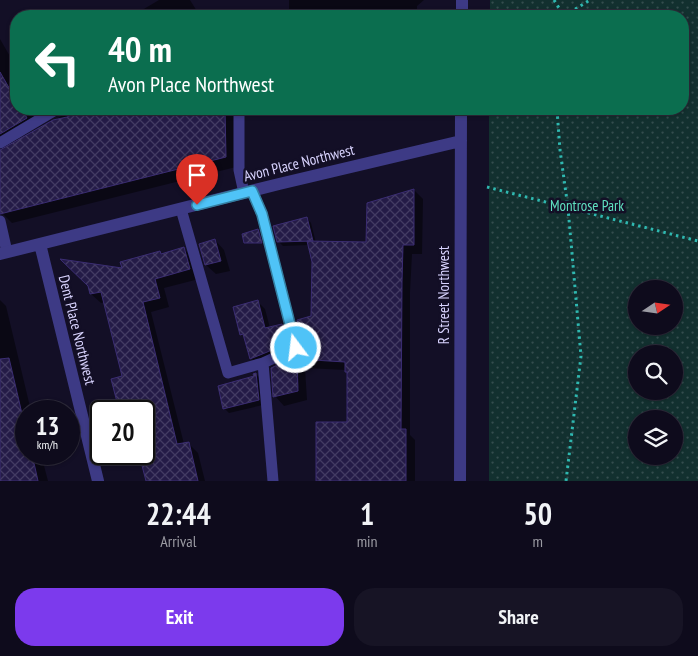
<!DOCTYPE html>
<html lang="en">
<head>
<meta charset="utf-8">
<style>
	:root { --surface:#0e0b1c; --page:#171425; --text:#f1f3f6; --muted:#9b9ba3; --line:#2e2b3b; --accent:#7c3aed }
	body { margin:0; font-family:"PT Sans Narrow",sans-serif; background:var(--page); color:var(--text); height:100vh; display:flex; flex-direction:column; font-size:19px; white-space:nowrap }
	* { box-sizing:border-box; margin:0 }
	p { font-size:16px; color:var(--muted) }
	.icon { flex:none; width:28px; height:28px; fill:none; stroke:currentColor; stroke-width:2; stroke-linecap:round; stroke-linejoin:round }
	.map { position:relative; height:481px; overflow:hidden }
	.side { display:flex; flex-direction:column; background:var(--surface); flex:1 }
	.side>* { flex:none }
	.guide { position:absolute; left:10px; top:10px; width:679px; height:105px; border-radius:20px; box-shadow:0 1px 4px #0004,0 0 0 1px var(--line); background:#0b6e4f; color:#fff; overflow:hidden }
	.needle { width:32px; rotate:77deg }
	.controls { position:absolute; left:628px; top:280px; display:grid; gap:10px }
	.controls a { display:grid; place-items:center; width:55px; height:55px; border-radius:50%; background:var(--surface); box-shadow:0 1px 4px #0004,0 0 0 1px var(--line); font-size:25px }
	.speed { position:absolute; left:15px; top:400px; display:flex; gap:10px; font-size:25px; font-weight:700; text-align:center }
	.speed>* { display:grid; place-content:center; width:65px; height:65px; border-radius:50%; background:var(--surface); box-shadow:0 1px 4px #0004,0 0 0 1px var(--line); line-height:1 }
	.speed small { font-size:12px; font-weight:400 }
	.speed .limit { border:2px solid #111; border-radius:8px; background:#fff; color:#111 }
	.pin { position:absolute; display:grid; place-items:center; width:42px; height:42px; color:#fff; margin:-51px -21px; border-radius:50% 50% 50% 0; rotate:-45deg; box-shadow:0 0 5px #0007 }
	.pin .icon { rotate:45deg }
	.me { position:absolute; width:55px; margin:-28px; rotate:345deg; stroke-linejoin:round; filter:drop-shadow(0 0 4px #0008) }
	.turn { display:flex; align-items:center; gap:18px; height:105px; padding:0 15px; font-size:22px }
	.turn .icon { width:65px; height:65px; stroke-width:2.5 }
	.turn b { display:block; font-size:35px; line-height:42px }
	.eta { display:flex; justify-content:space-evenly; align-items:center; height:85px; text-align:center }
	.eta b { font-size:30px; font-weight:800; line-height:35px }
	.action { display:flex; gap:10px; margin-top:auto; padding:10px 15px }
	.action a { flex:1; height:58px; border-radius:20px; background:var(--accent); color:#fff; font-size:20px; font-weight:800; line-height:58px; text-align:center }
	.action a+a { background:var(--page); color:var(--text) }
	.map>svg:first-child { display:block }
</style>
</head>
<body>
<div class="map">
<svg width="698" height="481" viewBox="0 0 698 481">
	<defs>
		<pattern id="park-dots" width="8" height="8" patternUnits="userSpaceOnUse" patternTransform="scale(1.25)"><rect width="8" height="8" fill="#12302f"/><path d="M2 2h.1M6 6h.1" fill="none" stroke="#344d4e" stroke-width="1.8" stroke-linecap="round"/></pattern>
		<pattern id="building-cross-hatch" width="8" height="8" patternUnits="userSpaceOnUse" patternTransform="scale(1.25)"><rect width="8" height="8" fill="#241b47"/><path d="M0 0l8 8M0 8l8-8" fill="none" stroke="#433b63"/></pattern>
	</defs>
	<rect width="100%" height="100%" fill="#130f26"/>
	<!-- park -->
	<path fill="url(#park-dots)" fill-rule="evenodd" d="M490,0H698V481H489V109H682V16H490ZM636,289H674V326H636ZM636,354H674V391H636ZM636,419H674V456H636Z"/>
	<!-- shadow -->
	<path fill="#0007" d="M159,0H190L200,16H132Z
		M289,0H424L417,6V16H289Z
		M0,39L15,65L16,64V109H50L14,130L19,142L63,115L81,109H236V167L12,223L2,213L0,207Z
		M414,190L423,199L422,254H412L410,292V435L415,440V481H317L348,424V374L346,370L305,368L307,400L284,406L275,396L272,368L303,353L312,317L313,262L309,245L283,246L278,241L307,218L311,223L316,243H368Z
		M215,240L224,250L230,271L216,274L206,265L200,244Z
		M184,249L193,258L199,279L164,288L169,307L151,312L184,444L188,443L198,453L205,481H147L140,454H144V411H129L118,401L124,377L105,302L101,303L91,294L123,269L162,255Z
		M0,300L6,306L31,411H26V454H41L48,481H0Z
		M258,302L265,309L270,328L282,325L289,332L294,351L258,366L251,358L246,338L241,334Z
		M256,374L261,379L263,405L229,413L224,408Z"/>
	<!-- building -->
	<path fill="url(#building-cross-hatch)" stroke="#3b2d73" d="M0,72L16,100V109H22L27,118L0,134Z
		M83,109H225L226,157L0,214V150L53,120L67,117Z
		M414,189V245H403L402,282L401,429H406V481H316V422H347V372H345V362L297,359L298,391L273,397L271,368L299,355L303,350L297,320L311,316L312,262L307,241L366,242L367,203Z
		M307,217L313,241L277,242L273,226Z
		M258,229L262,243H244L242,234Z
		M215,239L221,261L205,265L199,244Z
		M184,247L190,269L155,279L160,298L143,302L177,444L189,442L198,481H146L139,454H144V411H128L125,400L117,402L111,379L122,376L101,292L90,294L88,286L60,259L122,268L120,262L160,251L161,254Z
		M258,300L265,328L282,324L287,344L250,359L243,334L240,335L233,307Z
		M9,358L26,431V454H32L38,481H0V359Z
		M256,373L259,400L223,409L218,386L254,376L253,374Z"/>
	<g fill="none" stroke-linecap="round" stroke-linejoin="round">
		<!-- path -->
		<path stroke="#2fb8b0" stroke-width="3" stroke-dasharray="2.5 4" stroke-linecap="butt" d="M554,0L564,16
			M564,16L590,0
			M557,110L560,150L568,208L581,356L566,481
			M487,187L698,241"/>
		<!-- lane -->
		<path stroke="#3d3a85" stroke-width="11" d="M214,16L217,15L224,16
			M239,109V170L244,193
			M0,143L57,109
			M252,191L262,214L296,348L263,363L273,481
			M181,209L228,373L263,363
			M0,221L7,252"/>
		<!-- street -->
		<path stroke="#3d3a85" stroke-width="12" d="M462,16V0
			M40,244L98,481
			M0,254L279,184L461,141
			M460,481L461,109"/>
	</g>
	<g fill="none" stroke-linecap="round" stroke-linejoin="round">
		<defs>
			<path id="route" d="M197,205L252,191L262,214L296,348"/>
		</defs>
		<!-- route casing -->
		<use href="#route" stroke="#337fa1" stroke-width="12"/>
		<!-- route -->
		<use href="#route" stroke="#4fc3f7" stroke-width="9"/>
	</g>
	<g text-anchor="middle" stroke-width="5" stroke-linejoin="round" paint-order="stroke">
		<!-- street labels -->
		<g font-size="15" fill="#d9d4ff" stroke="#130f26">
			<text transform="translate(299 163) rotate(-14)" y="5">Avon Place Northwest</text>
			<text transform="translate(444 295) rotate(-90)" y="5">R Street Northwest</text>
			<text transform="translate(77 330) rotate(76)" y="5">Dent Place Northwest</text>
		</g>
		<!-- park labels -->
		<g font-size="15" fill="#5fe0c0" stroke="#130f26">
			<text x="587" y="211">Montrose Park</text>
		</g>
	</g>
</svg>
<div class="controls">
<a><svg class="needle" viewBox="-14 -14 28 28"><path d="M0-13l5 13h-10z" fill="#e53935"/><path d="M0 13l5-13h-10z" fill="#9b9ba3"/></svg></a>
<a><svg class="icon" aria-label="search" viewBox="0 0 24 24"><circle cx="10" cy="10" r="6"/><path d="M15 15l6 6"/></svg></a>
<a><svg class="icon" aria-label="layers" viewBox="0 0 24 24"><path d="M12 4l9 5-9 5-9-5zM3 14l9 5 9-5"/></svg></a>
</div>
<div class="speed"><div>13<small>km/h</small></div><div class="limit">20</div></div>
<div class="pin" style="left:197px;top:205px;background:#d93025"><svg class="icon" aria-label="arrive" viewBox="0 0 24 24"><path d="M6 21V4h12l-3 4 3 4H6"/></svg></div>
<svg class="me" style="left:296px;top:348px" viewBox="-20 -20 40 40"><circle r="17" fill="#4fc3f7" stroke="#fff" stroke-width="3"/><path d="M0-11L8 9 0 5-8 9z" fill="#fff"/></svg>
<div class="guide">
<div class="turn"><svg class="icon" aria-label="left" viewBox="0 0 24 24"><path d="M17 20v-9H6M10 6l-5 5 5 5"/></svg><div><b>40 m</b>Avon Place Northwest</div></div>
</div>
</div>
<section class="side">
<div class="eta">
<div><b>22:44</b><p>Arrival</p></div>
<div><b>1</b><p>min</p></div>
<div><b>50</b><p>m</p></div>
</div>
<div class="action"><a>Exit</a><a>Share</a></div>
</section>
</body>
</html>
